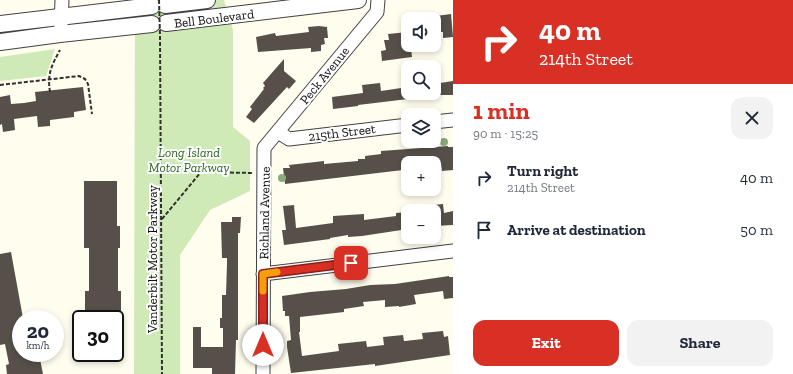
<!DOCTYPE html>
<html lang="en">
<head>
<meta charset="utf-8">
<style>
	:root { --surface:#fff; --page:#f2f2f3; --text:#1f2937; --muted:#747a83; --accent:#d93025 }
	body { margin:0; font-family:"Zilla Slab",serif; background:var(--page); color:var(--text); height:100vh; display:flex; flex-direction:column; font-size:15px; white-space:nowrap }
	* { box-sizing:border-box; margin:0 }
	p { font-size:13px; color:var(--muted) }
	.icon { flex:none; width:22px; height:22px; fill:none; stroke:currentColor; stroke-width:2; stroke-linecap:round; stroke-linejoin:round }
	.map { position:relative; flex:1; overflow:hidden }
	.details { display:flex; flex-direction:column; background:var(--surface); width:340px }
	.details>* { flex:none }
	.guide { background:#d93025; color:#fff; overflow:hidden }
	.controls { position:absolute; left:401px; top:12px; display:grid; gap:8px }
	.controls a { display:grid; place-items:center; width:40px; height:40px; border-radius:8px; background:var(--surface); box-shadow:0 2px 6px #0003; font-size:20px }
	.speed { position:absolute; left:12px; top:310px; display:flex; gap:8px; font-size:20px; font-weight:700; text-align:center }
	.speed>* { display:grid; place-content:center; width:52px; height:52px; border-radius:50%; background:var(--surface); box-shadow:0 2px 6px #0003; line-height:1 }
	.speed small { font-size:10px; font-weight:400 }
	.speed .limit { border:2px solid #111; border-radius:6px; background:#fff; color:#111 }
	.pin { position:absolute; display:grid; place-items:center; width:34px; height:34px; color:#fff; margin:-17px; border-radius:8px; box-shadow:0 2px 6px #0006 }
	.me { position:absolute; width:44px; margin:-22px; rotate:0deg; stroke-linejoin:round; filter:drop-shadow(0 0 3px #0008) }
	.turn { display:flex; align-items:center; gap:14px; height:84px; padding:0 20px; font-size:18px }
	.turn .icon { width:52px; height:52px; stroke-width:2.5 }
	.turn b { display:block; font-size:28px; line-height:34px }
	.round { display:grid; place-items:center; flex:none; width:42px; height:42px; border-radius:12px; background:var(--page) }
	.head { display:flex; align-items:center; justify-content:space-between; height:68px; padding:0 20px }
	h1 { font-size:24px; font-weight:800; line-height:30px; color:var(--accent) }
	.button { display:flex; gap:8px; margin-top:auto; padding:8px 20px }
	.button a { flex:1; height:46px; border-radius:12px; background:var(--accent); color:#fff; font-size:16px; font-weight:800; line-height:46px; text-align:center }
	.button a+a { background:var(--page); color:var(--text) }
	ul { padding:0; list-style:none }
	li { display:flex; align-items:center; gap:12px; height:52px; padding:0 20px }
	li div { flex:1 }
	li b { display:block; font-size:15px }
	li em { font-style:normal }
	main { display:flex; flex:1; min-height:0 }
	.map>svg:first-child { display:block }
</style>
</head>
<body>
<main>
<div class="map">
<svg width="453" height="374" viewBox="0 0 453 374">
	<rect width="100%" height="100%" fill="#fffdee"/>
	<!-- green -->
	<path fill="#cfeab7" d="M135,0H224L233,30V127L250,141V191L210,210L180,255V374H134Z
		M55,49L46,76L0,81V57Z"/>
	<!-- building -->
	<path fill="#57504a" d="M451,14L453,37L443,38V32H437L436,16Z
		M319,26L327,27L328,38H324L325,44L321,45V51L311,52V48L258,52L256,37L275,33L276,36L309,32L308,27Z
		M408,32V49L411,48L412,57L382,61L381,51L386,50L384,40H389L388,34Z
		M284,59V71L296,81L289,89L287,87L254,123L246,117L252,109L250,107L264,89L263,88L265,86L263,83Z
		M453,81V95H434V84Z
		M380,83L381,91L408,87V99L358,105V106L333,109L332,97L363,93L362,85Z
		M83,87L86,110L74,112V117L50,120V126L38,127L37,116L14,119L15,130L3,132L2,124L0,125V97L10,95L11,104L24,103L36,101L35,92Z
		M448,146V147H453V170L442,171L441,163H402L403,170L285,184L283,168H290L289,165L324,161V164L358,161V159H365V156L381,154V151Z
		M84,181H117V226H120V248H118V291H121V313H117V319H85V291H89V248H84Z
		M443,204L444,213L453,211V225L434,226V205Z
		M294,205L296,228L333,223V216L364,214V220L396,216V213L408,212V229L362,236L348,237V235L330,238V239L284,245L282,230H286L283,206Z
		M232,217H241L240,233H238V340H236L235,374H212V368H193V327H201V347H223V328H220V318H222V295H226L227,263V258H222L221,222H232Z
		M11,252L23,318L19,319L21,330V353H36L37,359H40L43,374H7L6,365L9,364L5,344L0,345V254Z
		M449,276V277H453V298L444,299L443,291L414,295L416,304L399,307V306L385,307V300L363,302L364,306L344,309V312L300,317V332H299L302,356L339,351L338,344L366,341L367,347L384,345L383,337L403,335L404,341H405L423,339L422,333L443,331L444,337L448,336L450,355L375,366V364L291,373L287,347V341L291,340L289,316H285V311H283L282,296L310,292L346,289L370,285L395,284Z"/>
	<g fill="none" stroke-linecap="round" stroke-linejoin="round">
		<defs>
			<path id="minor" d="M61,26L62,0
				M434,122L453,120
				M278,132L289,139L408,125
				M263,274L453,251
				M263,374L264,148L377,12L378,0"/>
			<path id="tertiary" d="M165,5L207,0
				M166,23L358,0
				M0,24L152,6
				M0,42L60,34L152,24"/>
		</defs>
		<!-- minor casing -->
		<use href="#minor" stroke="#414141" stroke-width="15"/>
		<!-- tertiary casing -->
		<use href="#tertiary" stroke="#414141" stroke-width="18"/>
		<!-- path -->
		<path stroke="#303030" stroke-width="2" stroke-dasharray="4 2" stroke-linecap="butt" d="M160,36L162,374
			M0,85L79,76L85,79L88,84L92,114
			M50,92C47,73 52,65 60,50
			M162,219L201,172L253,173"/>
		<!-- minor -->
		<use href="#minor" stroke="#fff" stroke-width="13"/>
		<!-- tertiary -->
		<use href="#tertiary" stroke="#fff" stroke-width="16"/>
		<!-- path-bridge -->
		<path stroke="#303030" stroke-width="2" stroke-dasharray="4 2" stroke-linecap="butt" d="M159,0L160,36"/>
	</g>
	<!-- trees -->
	<g fill="#89aa7b">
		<circle cx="444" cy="142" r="4"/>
		<circle cx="282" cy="178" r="4"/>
	</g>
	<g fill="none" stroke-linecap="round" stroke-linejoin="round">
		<defs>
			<path id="route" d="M263,345V274L351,263"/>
		</defs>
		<!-- route casing -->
		<use href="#route" stroke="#8d1f18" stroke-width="10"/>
		<!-- route -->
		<use href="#route" stroke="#d93025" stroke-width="7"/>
		<!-- slow -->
		<path stroke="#f59e0b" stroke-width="7" d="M263,291V274L277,272"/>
	</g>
	<g text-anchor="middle" stroke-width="4" stroke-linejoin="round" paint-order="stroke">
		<!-- street labels -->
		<g font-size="13" fill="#0e0e0e" stroke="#fff">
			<text transform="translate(214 18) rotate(-7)" y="5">Bell Boulevard</text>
			<text transform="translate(324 75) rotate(-51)" y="5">Peck Avenue</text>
			<text transform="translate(342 132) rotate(-7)" y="5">215th Street</text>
			<text transform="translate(264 213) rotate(-89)" y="5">Richland Avenue</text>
			<text transform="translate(152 259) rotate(-90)" y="5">Vanderbilt Motor Parkway</text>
		</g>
		<!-- park labels -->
		<g font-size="13" font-style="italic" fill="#28671d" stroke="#fff">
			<text x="189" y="157">Long Island<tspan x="189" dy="15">Motor Parkway</tspan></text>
		</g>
	</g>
</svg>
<div class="controls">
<a><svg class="icon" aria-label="sound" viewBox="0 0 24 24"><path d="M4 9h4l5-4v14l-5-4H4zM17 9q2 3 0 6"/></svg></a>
<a><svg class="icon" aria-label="search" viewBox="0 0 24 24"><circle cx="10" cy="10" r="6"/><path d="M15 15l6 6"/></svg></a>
<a><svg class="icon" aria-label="layers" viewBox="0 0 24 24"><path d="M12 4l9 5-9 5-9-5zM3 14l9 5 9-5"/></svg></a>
<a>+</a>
<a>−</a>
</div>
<div class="speed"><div>20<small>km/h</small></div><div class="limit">30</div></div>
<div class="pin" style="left:351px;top:263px;background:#d93025"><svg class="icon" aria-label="arrive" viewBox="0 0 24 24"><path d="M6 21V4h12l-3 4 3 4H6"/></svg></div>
<svg class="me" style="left:263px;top:345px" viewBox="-20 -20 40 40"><circle r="19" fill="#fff"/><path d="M0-13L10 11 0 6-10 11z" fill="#d93025"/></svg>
</div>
<section class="details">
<div class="guide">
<div class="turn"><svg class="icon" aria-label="right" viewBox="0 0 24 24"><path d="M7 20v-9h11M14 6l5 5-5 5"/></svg><div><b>40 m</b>214th Street</div></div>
</div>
<div class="head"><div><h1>1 min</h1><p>90 m · 15:25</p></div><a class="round"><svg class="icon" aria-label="close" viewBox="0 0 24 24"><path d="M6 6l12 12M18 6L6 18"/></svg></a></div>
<ul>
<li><svg class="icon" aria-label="right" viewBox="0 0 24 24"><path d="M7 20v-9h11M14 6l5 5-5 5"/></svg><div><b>Turn right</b><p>214th Street</p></div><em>40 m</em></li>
<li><svg class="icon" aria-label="arrive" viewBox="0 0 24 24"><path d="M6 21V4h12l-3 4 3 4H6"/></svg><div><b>Arrive at destination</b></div><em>50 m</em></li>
</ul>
<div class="button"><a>Exit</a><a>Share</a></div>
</section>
</main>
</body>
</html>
